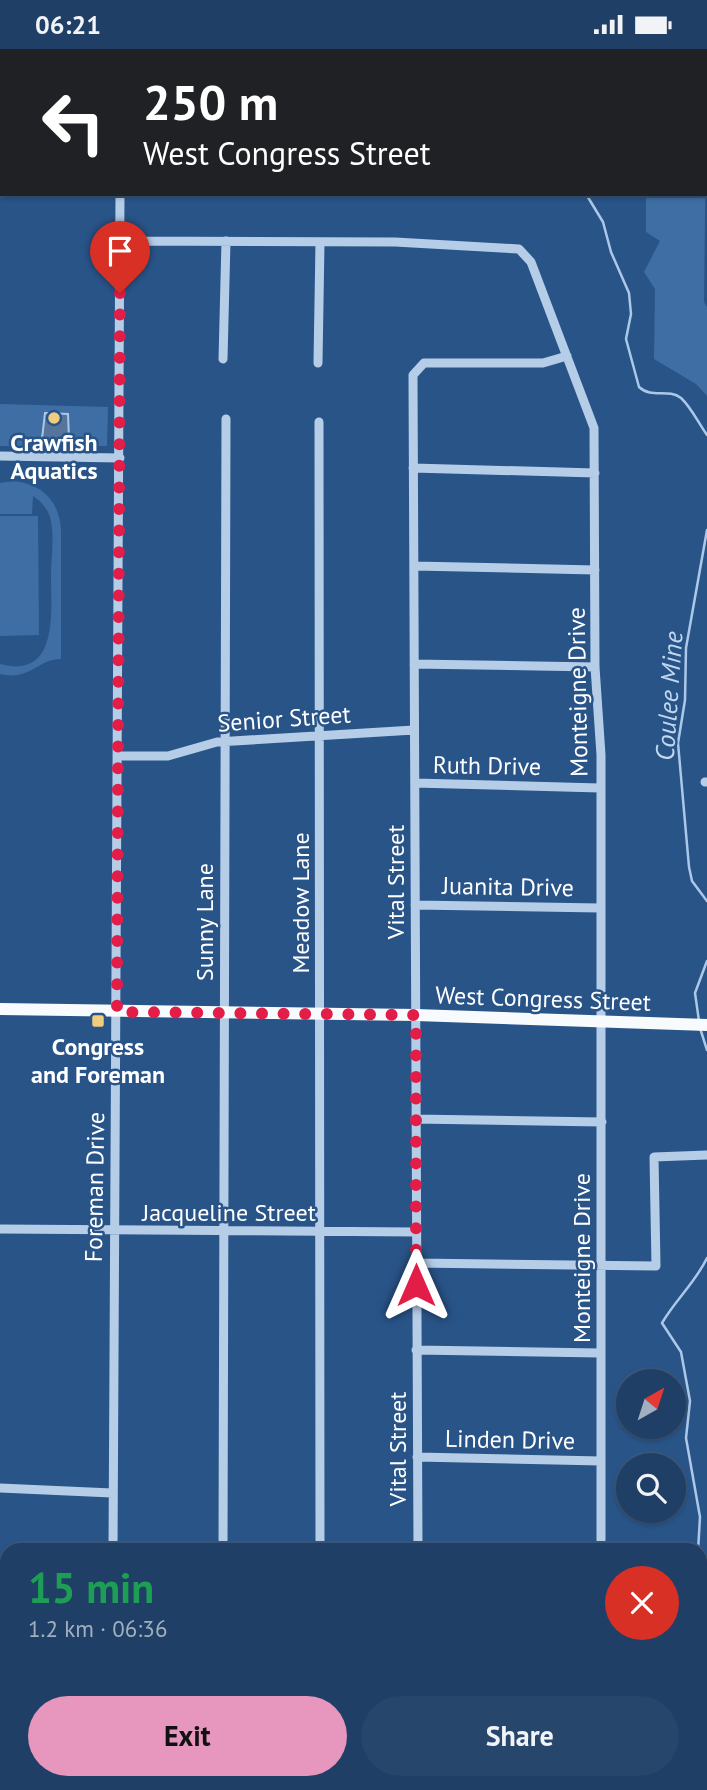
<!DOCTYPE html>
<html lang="en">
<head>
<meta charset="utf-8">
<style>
	:root { --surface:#1f3f66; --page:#27466c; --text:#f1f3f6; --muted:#a1afbf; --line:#3c587a; --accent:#e797bd }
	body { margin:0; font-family:"PT Sans",sans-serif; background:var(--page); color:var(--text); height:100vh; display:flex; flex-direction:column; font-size:26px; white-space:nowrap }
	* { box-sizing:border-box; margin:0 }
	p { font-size:23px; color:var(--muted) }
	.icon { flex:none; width:38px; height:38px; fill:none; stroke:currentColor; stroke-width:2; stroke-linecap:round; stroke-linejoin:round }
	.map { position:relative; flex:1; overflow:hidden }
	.side { position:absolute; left:0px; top:1494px; width:707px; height:247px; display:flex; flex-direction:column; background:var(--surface); border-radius:21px 21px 0 0; box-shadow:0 2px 5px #0004,0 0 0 2px var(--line) }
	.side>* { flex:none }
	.top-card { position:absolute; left:0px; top:0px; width:707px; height:147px; box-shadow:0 2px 5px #0004,0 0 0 2px var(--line); background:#202124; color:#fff; overflow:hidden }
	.needle { width:46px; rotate:39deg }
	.tools { position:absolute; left:616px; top:1320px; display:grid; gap:14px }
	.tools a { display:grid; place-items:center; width:70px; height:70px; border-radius:50%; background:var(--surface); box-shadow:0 2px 5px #0004,0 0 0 2px var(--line); font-size:35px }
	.pin { position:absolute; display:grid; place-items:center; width:60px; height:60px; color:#fff; margin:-72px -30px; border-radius:50% 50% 50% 0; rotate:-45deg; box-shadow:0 0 7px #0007 }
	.pin .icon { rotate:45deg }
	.me { position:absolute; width:77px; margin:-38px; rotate:0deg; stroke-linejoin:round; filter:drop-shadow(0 0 5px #0008) }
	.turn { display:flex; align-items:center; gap:24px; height:147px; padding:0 28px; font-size:32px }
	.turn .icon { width:91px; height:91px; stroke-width:2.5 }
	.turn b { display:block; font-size:49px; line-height:60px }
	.round { display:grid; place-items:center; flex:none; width:74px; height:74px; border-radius:37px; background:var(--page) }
	.headline { display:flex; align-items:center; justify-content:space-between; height:119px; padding:0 28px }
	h1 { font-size:42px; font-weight:700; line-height:52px; color:#1e9e55 }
	.button { display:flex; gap:14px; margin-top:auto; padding:14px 28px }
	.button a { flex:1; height:80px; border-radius:42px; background:var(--accent); color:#111; font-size:28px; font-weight:700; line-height:80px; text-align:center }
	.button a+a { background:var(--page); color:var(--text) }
	.status { display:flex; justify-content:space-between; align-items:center; height:49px; padding:0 35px; background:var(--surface); direction:ltr }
	.status svg { height:19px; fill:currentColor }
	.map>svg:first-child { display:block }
</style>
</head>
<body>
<div class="status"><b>06:21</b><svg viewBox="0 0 49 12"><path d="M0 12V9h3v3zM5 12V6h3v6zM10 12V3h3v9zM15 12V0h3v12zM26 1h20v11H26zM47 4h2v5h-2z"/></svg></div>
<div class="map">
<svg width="707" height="1741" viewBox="0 0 707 1741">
	<rect width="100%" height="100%" fill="#295488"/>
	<!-- green -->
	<path fill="#3e6ea4" d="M691,0H707L704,253L707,258V347L696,335L654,310L655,240L644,223L660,192L646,183V145H705V2Z
		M0,355L108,358L107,397H0Z
		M14,432C42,435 59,452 61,480V610C37,610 31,632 0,625V615C59,631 51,563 51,528C51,509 55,486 50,468C47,459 41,452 33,447L32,465H0V434Z
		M0,467H38L39,586L0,587Z"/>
	<!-- water -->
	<path fill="#57759a" stroke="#abc8e8" stroke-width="2" d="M45,364L68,365L69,390H42Z"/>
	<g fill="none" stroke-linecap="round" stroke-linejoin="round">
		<!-- stream -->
		<path stroke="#abc8e8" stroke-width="2.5" d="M412,0L413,2
			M586,145L603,173L611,203L629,244L631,265L626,290L639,338C652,350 668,339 681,349C691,358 699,375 707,386
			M707,481L686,599L685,651L678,694L689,818L692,832L707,852
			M699,972L695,944L707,912
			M700,979L707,1001
			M698,1502L700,1468L686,1389L690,1352L681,1303L662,1274C676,1250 695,1234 707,1209
			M620,1741L622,1734"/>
		<!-- minor -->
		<path stroke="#b6cde8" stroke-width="9" d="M345,0V2
			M120,2V0
			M229,2V0
			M0,111H2
			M120,192L395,193L519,200L531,213L594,379L595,618L601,706V1502
			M223,310L226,192
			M318,314L320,193
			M319,373L320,1502
			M0,407L120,409
			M413,419L595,424
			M414,517L595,521
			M414,615L595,618
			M117,707H168L217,693L414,681
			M705,733H707
			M415,734L600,739
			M415,856L600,859
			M415,1070L602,1073
			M0,1180L416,1183
			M416,1214L656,1217L654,1108L707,1106
			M416,1301L600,1304
			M417,1408L601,1412
			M0,1439L112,1444
			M113,1502L120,145
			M223,1502L226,370
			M418,1502L413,326L424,314H543L567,307
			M421,1734V1741
			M86,1741L91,1734
			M292,1741V1734
			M300,1741L301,1734
			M568,1741V1734"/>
		<!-- major -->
		<path stroke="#f8fbfe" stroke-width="12" d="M0,960L416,966L707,976
			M0,1707L7,1708
			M127,1734L152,1741"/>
	</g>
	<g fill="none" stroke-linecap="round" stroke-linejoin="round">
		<!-- route -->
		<path stroke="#e11d48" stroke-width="12" stroke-dasharray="0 21.6" d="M120,244L117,963L416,966V1236"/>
	</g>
	<!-- markers -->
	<g fill="#efcd7d" stroke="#295488" stroke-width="2.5">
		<circle cx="54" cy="369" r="7"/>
		<rect x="91" y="965" width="14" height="14" rx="3.5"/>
	</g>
	<g text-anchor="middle" stroke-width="5" stroke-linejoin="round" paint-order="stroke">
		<!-- poi labels -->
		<g font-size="24" font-weight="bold" fill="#fff" stroke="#295488">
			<text x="54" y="402">Crawfish<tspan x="54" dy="28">Aquatics</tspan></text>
			<text x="98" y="1006">Congress<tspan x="98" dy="28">and Foreman</tspan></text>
		</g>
		<!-- street labels -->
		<g font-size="24" fill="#fff" stroke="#295488">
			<text transform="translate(578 643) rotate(-91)" y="8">Monteigne Drive</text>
			<text transform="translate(284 670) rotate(-4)" y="8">Senior Street</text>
			<text transform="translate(487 717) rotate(1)" y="8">Ruth Drive</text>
			<text transform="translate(396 833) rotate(-90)" y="8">Vital Street</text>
			<text transform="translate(508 838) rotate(1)" y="8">Juanita Drive</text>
			<text transform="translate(301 854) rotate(-90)" y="8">Meadow Lane</text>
			<text transform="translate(205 873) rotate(-90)" y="8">Sunny Lane</text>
			<text transform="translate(543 950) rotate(2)" y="8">West Congress Street</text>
			<text transform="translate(95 1138) rotate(-89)" y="8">Foreman Drive</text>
			<text x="229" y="1172">Jacqueline Street</text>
			<text transform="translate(582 1209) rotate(-90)" y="8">Monteigne Drive</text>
			<text transform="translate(510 1391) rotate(1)" y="8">Linden Drive</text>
			<text transform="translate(398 1400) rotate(-90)" y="8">Vital Street</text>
		</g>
		<!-- water labels -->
		<g font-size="26" font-style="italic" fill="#c2d7f0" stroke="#295488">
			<text transform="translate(669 647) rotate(-86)" y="9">Coulee Mine</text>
		</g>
	</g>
</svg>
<div class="tools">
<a><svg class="needle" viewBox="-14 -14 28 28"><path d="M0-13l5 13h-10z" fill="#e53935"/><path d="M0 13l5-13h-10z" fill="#a1afbf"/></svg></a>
<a><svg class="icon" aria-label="search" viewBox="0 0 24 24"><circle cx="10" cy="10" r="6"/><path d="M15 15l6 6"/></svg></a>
</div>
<div class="pin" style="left:120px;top:244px;background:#d93025"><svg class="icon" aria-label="arrive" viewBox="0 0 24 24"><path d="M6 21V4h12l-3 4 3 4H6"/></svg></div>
<svg class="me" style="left:416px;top:1236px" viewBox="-20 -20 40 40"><path d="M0-17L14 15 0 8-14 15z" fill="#e11d48" stroke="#fff" stroke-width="4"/></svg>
<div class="top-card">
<div class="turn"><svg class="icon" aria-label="left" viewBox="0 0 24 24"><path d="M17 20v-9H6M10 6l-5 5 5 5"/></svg><div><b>250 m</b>West Congress Street</div></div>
</div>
<section class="side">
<div class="headline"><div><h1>15 min</h1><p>1.2 km · 06:36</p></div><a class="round" style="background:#d93025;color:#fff"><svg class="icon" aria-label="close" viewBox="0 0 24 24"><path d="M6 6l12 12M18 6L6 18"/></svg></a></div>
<div class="button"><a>Exit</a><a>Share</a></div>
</section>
</div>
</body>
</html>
